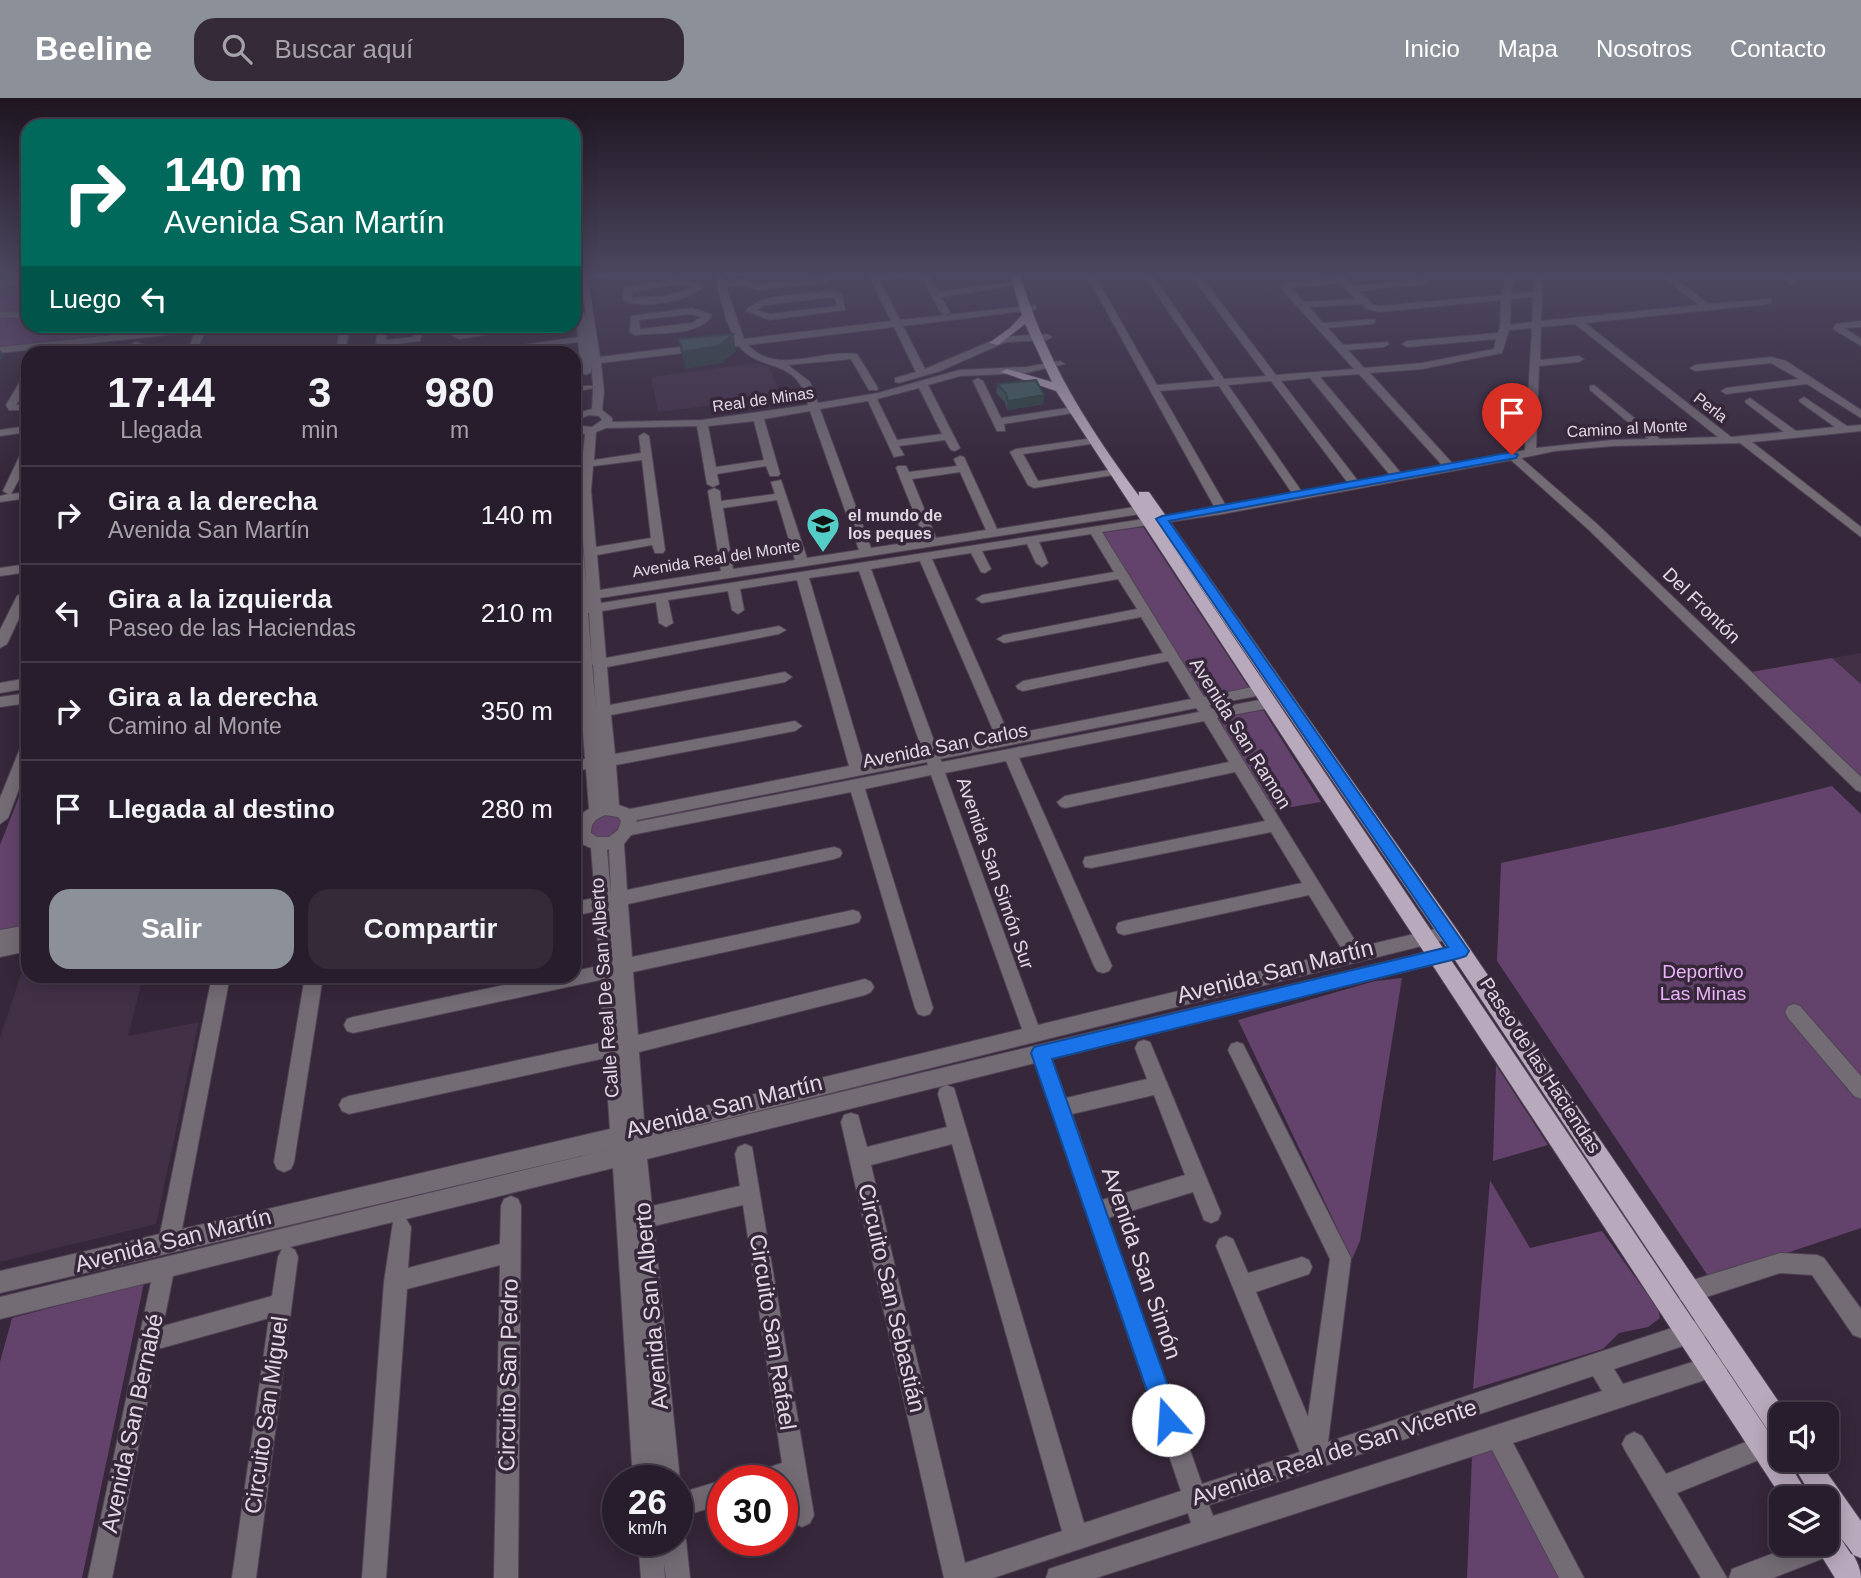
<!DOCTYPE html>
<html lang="es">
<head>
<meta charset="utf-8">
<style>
	:root { --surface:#281d2c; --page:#342a38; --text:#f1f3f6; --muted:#a5a2a9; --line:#443b48; --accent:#8c9099 }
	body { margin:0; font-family:Arial,sans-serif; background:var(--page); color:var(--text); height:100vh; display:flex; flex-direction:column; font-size:26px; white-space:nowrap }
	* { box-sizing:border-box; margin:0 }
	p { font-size:23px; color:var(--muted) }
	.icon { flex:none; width:38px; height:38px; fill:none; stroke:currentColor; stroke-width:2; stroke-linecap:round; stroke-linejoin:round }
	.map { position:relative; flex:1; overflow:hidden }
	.drawer { position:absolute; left:21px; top:248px; width:560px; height:637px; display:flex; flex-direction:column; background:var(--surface); border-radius:21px; box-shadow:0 4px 18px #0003,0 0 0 2px var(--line) }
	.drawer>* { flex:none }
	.top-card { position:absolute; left:21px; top:21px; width:560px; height:214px; border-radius:21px; box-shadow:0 4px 18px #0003,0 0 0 2px var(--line); background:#00695c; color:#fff; overflow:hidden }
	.controls { position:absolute; left:1769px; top:1304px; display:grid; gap:14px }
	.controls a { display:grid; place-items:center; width:70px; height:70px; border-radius:14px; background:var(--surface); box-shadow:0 4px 18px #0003,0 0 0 2px var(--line); font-size:35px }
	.speed { position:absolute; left:602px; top:1367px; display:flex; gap:14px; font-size:35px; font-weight:700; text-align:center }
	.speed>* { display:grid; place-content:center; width:91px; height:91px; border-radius:50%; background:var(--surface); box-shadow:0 4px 18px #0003,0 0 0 2px var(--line); line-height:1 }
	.speed small { font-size:18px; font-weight:400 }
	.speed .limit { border:10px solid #d22; background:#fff; color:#111 }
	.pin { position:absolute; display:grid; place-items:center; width:60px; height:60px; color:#fff; margin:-72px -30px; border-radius:50% 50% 50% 0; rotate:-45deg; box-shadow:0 0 7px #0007 }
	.pin .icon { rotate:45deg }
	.me { position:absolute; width:77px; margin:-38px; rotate:341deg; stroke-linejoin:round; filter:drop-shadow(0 0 5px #0008) }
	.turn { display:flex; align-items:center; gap:24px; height:147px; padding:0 28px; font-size:32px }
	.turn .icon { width:91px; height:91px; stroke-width:2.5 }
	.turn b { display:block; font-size:49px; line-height:60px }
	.then { display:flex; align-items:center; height:66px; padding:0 28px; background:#0003; gap:14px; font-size:26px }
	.eta { display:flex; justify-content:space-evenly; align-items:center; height:119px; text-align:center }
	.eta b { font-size:42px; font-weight:700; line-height:49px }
	.action { display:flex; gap:14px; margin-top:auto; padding:14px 28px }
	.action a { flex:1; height:80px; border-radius:21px; background:var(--accent); color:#fff; font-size:28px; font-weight:700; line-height:80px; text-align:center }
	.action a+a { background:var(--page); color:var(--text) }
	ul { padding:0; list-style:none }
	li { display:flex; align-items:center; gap:21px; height:98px; padding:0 28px; border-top:2px solid var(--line) }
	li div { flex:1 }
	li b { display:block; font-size:26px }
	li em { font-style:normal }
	header { display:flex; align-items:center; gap:42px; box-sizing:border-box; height:98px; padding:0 35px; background:var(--accent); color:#fff }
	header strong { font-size:33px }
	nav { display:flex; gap:38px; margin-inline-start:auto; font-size:24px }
	.search { width:490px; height:63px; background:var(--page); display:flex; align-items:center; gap:18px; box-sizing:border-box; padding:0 24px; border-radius:21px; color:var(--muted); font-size:26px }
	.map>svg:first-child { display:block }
</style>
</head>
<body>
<header>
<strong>Beeline</strong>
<div class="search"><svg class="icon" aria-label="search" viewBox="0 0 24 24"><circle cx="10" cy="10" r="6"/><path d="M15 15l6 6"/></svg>Buscar aquí</div>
<nav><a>Inicio</a><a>Mapa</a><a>Nosotros</a><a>Contacto</a></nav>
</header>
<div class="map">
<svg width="1861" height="1480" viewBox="0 0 1861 1480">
	<rect width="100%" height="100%" fill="#36273a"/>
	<!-- built -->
	<path fill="#423047" d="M256,228H340L336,247L262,255L196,256L205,234Z
		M757,265L769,268L781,299L658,314L651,279Z
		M1861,555V586L1832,560Z
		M28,856V878L143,879L128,938L199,924L156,1126L0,1164V940Z"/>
	<!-- green -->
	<path fill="#63436b" d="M28,186V201L21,212L0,214V189Z
		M28,219V228H193L0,249V220Z
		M1143,429L1249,590L1202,599L1102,435Z
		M1832,560L1861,586V680L1751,574Z
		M1263,612L1321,704L1274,712L1217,621Z
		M28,676V827L0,832V747Z
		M1832,688L1861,716V1130L1710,1181L1497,863L1501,765L1672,728Z
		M603,716L619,718L623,726C612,740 606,743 590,736V724Z
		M1402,880L1360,1143L1352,1161L1238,922L1375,883Z
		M1496,967L1548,1047L1493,1063Z
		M1490,1082L1530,1150L1602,1133L1658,1211L1660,1220L1648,1229L1619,1235L1603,1251L1473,1291Z
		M144,1185L82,1480H0V1264L12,1220Z
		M1495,1350L1562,1480H1467L1472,1358Z"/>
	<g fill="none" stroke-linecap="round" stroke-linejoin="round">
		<defs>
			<path id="minor" d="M574,176H620L588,182L600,259L735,242L726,221L714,176H722L724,183L742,181L758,186L823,180V176H831L833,180L825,185L758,192L741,187L726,188L744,241L891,223L868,176H916L880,183L900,222L1036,207V211L1033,212L903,228L925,271L1001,239L1047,236L1052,239L1047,242L1006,244L940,273L899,285L895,284V280L916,274L894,229L748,247C776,278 821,251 857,256L878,290L877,292H869L851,261L788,267L810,284L818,305L878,295L959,272L1026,269L1060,263L1065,266L1026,275L960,278L928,287L960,350L955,353L951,352L945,342L899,348L904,357L894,359L868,303L820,311L871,450L925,442L896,370L898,368H906L909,374L957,368L954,361L960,358L964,359L997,431L1153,406L1159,410L1153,414L600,500L601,505L1215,410L1086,176H1094L1157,287L1215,282L1143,176H1152L1224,281L1266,278L1190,176H1199L1276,277L1354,271L1279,188L1284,185L1335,180L1332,176H1341L1354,188L1426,180L1430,183L1426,186L1359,193L1373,207L1379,208L1502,197L1506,176H1514L1511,196L1534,194L1535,176H1543L1541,223L1699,207L1659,176H1669L1709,206L1771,201V205L1768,206L1585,225L1731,339L1784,334L1746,305L1745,303L1750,300L1796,333L1835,329L1800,304L1799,302L1804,299L1847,328L1861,327V333L1752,344L1861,429V439L1740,345L1612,348L1555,353L1521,360L1597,426L1861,679V694L1856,692L1589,432L1511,362L1222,416L1102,434L1204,599L1262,587L1269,592L1262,597L1209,607L1212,611L1270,600L1275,601L1277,605L1275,609L1217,620L1359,849L1448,828L1454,830L1456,835L1454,840L645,1041L1460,846L1466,848L1469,853L1466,858L1460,860L1052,961L1066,1000L1147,981L1135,950L1138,944L1144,942L1150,944L1221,1115L1218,1122L1211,1125L1204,1122L1193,1094L1108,1120L1202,1386L1300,1354L1216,1148L1219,1141L1226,1138L1233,1141L1248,1175L1302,1159L1309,1162L1312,1169L1309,1176L1256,1194L1308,1319L1330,1161L1228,952L1231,946L1237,944L1243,946L1351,1160L1328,1344L1696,1222L1704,1225L1707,1233L1704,1241L1614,1271L1623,1286L1718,1256L1726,1259L1729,1267L1726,1275L1513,1345L1584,1480H1559L1492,1352L1096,1480H1046L1049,1471L1058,1468L1191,1425L1188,1415L993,1480H944L841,1024L844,1017L851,1015L858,1017L867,1049L947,1029L938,996L940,990L947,987L954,990L1084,1425L1181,1393L1035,965L647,1061L652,1108L740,1088L735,1056L738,1049L745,1046L752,1049L814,1417L810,1425L802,1429L794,1425L782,1382H751L755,1374L782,1365L743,1107L654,1128L680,1382L677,1388V1382H633L613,1070L406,1121L411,1129L408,1170L500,1146L501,1108L504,1101L511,1098L518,1101L521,1108L518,1480H494L500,1167L407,1191L386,1480H362L384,1184L393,1124L290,1149L295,1152L298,1159L256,1480H232L269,1220L158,1251L112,1480H88L151,1184L0,1221V1199L611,1051L0,1195V1173L160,1136L212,878H230L182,1131L610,1031L605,960L349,1016L342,1013L339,1007L342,1001L349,998L604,944L600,882L353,935L347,933L344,927L347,921L353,919L546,878H574V873L599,868L596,813L574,818V804L595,800L591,750L584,747L575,738C575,728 579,715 589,711L586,671L574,674V662L585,661L574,517V416L580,420L587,494L579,393L585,336L574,334V327L592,329L602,322L599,318L589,317L574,323V316L592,311L593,290L574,294V288H593L591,266V274L586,277L581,274L580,267L574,268V262L580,261L578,244L491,256H459L578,239L575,216L580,213L585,216L588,237C585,218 587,191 574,176ZM1340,185L1356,201L1304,204L1291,190ZM1533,199L1532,224L1510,227L1511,201ZM1501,202L1500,230L1498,235L1407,243L1402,246L1407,249L1496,241L1494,251L1422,265L1364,270L1348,252L1384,249L1389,246L1387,244L1343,247L1328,230L1372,226L1375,225V221L1323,225L1309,209L1362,206L1367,211L1379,214ZM1575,226L1718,339L1660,341L1594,287L1590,288V292L1648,341L1612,342L1536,350L1539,268L1579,264L1584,261L1579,258L1540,262L1541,229ZM1532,230L1525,352L1453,366L1370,275L1422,271L1502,255L1509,232ZM739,248C754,269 786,264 800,286C804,292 806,300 808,307L702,322L612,324V320L602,312L604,294L601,265ZM1359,276L1443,368L1401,375L1320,279ZM1310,280L1390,377L1358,383L1281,283ZM1271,283L1348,385L1302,394L1228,287ZM1219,288L1292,395L1226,408L1160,293ZM919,290L942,336L897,342L877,301ZM810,313L859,452L807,460L781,382L771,384L775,396L721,403L720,393L714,390L708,393L721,473L600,492L597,457L652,447L655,455H663L665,452L649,338L644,335L639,338L641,355L594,362L596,334L606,330L697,328L707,386L713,389L719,386L717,376L766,368L770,378H778L780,376L764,321ZM754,323L764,362L716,369L708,328ZM642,362L651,440L596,449L591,393L593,368ZM960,374L986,432L936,440L912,381ZM777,402L795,462L733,471L723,410ZM1091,436L1114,474L982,497L976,501L982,505L1118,481L1137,511L1004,537L997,541L1004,545L1141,519L1163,555L1023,583L1016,588L1018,591L1023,593L1168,563L1191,601L1009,637L932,461L971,455L981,474L985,475L991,471L982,453L1027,446L1036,465L1042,469L1048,465L1039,444ZM920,463L996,639L937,651L871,471ZM859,473L923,654L864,665L809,480ZM797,482L849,668L630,711L619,707L616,667L795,633L802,628L795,623L615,656L611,617L785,584L792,579L785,574L610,607L607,569L779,536L786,532L779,528L606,560L602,513L656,504L659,525L666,529L673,525L668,502L728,493L732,512L738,516L744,512L740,491ZM588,515H589L592,566ZM592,566L593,567L596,612ZM1196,610L1199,614L942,664L940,661ZM1204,623L1229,664L1065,698L1057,704L1060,708L1065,710L1235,674L1265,723L1091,758L1085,759L1083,764L1085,769L1091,770L1271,734L1302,785L1124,823L1118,825L1116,830L1118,835L1124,837L1309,797L1343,853L1038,927L945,675L1006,663L1094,868L1097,873L1103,875L1109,873L1112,868L1019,660ZM927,664L928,667L636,724L637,722ZM931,677L1022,931L644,1023L639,954L865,897L871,894L874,889L871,884L865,881L638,937L633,874L853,826L859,824L861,819L859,814L853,812L632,859L628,806L834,761L840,759L842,755L840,751L834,749L627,792L624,746L631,737L851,694L915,910L918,916L924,918L930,916L933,910L865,691ZM605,717L618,719L621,723L618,732L609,739H597L591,735C591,724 596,721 605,717ZM609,751L611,798L607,752ZM1154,997L1185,1077L1102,1102L1072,1016ZM952,1046L1062,1433L965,1465L871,1067ZM282,1151L278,1159L272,1198L163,1228L173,1178ZM1593,1278L1602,1293L1213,1418L1209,1407Z
				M920,176H928L938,194L1017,183L1021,186L941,199L950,214L945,217L940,214Z
				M1462,176H1471L1473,179L1469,182Z
				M1776,176H1786L1797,184L1790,186Z
				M28,180V186L0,189V183Z
				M680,180L704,188C690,203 641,212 623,202L624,190ZM680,186L693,189L666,198L632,200V194Z
				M832,193L842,197L845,212L769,222L746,213C758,195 810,196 832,193ZM831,199L835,201L837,208L770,216L756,212L765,207Z
				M692,210L710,216L712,218C697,239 658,234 635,237L630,234L631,218ZM691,216L701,219L692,225L640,231L639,222Z
				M28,213V219L0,220V214Z
				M1861,223V229L1844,230L1861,241V248L1833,231L1836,226Z
				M198,228H231L205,233L196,256H186L195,234L0,255V249Z
				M340,228H350L345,256H286L337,248Z
				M378,228H388L386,242L413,239L415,228H424L420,243L381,248L376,245Z
				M449,228H458L461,235L483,232L486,228H495L490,236L459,241L452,237Z
				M499,228H543L513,234Z
				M136,244L153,250L155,256H145L136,250L126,256H112Z
				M1771,259L1786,263L1861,312V320L1807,286L1726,296L1721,293L1726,290L1799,281L1771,265L1695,273L1690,270L1695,267Z
				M28,276V287L16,307L28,306V312H9L6,307L24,277Z
				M978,280L983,283L1001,320L1073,309L1078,312L1073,315L1004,326L1005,333H997L973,283Z
				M28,328V334L0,338V332Z
				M1093,340L1097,341V345L1023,356L1038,383L1115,371L1119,372V376L1034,390L1028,387L1010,354L1016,351Z
				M28,350V365L11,396L28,394V400L0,404V398L8,396L3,393L22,353Z
				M28,466V474L0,478V470Z
				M23,494L28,495V501L7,546L0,550V532L17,498Z
				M28,580V590L0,595V585Z
				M28,595V605L0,609V599Z
				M28,643V667L8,720L0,726V700L21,648Z
				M28,827V853L0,859V832Z
				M305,878H323L294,1064L291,1071L284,1074L277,1071L274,1064Z
				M1794,906L1800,908L1861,978V1001L1854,998L1788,920L1785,914L1788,908Z
				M1780,1155L1817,1157L1824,1160L1861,1211V1240L1853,1237L1812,1177L1780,1175L1688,1205L1680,1202L1677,1194L1680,1186Z
				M1634,1334L1642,1338L1666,1376L1763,1337L1771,1341L1775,1349L1771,1357L1677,1395L1727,1480H1701L1626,1354L1622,1346L1626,1338Z
				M723,1382V1406L677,1420V1396Z
				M677,1431L683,1433L686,1442L690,1480H666L664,1465L665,1480H641L638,1442H677Z
				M1828,1434L1837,1437L1840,1446L1837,1455L1773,1480H1729L1732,1471L1798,1446H1827Z"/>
			<path id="major" d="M1010,176H1020C1044,260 1088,329 1139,398V394H1149L1455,829L1787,1316H1782V1344L1773,1340L1441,841L1167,440L1782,1354V1362H1787L1810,1400H1782L1056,293L1001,274L1007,271L1052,284L1025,226L998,247L989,245L1010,230L1022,217Z
				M1790,1362H1818L1861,1423V1460L1851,1456L1827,1420V1400H1813Z
				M1827,1430C1842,1437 1861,1463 1861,1480H1835L1814,1446H1827Z"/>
		</defs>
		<!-- minor casing -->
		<use href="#minor" stroke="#514355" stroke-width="2"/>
		<!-- major casing -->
		<use href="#major" stroke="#514355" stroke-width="2"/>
		<!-- minor -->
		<use href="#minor" fill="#736c75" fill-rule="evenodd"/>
		<!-- major -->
		<use href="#major" fill="#b8a9bc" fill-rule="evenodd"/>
	</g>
	<!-- wall -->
	<path fill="#375350" d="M997,286L1044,297V306L1007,312L1005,304L996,295Z"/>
	<!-- shaded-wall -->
	<path fill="#2d4341" d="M733,236L736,253L722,265L685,271L682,254Z
		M0,252L4,257L0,262Z
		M1044,297V306L1007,312L1008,303Z"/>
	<!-- building -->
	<path fill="#40605d" stroke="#2d4341" stroke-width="2" d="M733,236L719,248L682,254L679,241Z
		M1036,282L1044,297L1008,303L1006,295L997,286Z"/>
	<!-- sky -->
	<linearGradient id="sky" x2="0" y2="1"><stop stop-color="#1e1520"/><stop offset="0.46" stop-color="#4c4760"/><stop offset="1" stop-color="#4c4760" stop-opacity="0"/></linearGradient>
	<rect width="1861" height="383" fill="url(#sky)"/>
	<!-- route -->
	<path fill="#1a73e8" stroke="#114b97" stroke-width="2" d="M1512,354L1518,357L1516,360L1169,423L1469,853L1466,858L1460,860L1052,961L1180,1322L1176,1330L1168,1334L1160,1330L1157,1322L1031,955L1034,949L1448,849L1156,421L1162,418Z"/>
	<!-- icons -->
	<defs>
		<symbol id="school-pin" viewBox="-11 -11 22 30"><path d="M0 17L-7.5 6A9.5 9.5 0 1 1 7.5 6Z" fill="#54cdc7" stroke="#36273a"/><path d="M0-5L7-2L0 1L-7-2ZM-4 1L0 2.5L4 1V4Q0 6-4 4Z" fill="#111"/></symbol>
	</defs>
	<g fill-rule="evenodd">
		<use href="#school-pin" x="804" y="407" width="38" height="52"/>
	</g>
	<g text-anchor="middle" stroke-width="7" stroke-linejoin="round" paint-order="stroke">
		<!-- far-street labels -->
		<g font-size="16" fill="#e1d8e3" stroke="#36273a">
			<text transform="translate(763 301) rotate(-8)" y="6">Real de Minas</text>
			<text transform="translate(1711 309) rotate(38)" y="6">Perla</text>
			<text transform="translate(1627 330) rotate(-3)" y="6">Camino al Monte</text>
			<text transform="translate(716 460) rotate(-9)" y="6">Avenida Real del Monte</text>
		</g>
		<!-- far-poi labels -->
		<g font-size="16" font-weight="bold" fill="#e1d8e3" stroke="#36273a" text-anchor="start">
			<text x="848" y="423">el mundo de<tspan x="848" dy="18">los peques</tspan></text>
		</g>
		<!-- street labels -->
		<g font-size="19" fill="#e1d8e3" stroke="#36273a">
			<text transform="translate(1702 507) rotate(44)" y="7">Del Frontón</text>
			<text transform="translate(1241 635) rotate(58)" y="7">Avenida San Ramon</text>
			<text transform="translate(945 647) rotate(-11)" y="7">Avenida San Carlos</text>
			<text transform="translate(996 775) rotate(71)" y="7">Avenida San Simón Sur</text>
			<text transform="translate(604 890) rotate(-94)" y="7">Calle Real De San Alberto</text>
			<text transform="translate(1541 967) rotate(57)" y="7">Paseo de las Haciendas</text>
		</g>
		<!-- park labels -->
		<g font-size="19" fill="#ebb4f9" stroke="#36273a">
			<text x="1703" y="880">Deportivo<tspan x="1703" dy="22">Las Minas</tspan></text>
		</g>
		<!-- near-street labels -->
		<g font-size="23" fill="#e1d8e3" stroke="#36273a">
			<text transform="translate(1275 873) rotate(-14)" y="8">Avenida San Martín</text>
			<text transform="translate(724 1008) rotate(-14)" y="8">Avenida San Martín</text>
			<text transform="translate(173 1142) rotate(-14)" y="8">Avenida San Martín</text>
			<text transform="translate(1142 1165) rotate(71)" y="8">Avenida San Simón</text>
			<text transform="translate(892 1200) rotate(77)" y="8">Circuito San Sebastián</text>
			<text transform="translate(651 1208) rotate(-95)" y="8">Avenida San Alberto</text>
			<text transform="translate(773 1234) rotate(81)" y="8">Circuito San Rafael</text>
			<text transform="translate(508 1277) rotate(-89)" y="8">Circuito San Pedro</text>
			<text transform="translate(266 1317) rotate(-82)" y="8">Circuito San Miguel</text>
			<text transform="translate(132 1325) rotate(-78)" y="8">Avenida San Bernabé</text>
			<text transform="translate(1334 1354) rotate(-18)" y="8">Avenida Real de San Vicente</text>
		</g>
	</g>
</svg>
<div class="controls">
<a><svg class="icon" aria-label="sound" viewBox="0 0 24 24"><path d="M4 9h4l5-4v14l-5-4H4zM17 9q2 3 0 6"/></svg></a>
<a><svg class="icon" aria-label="layers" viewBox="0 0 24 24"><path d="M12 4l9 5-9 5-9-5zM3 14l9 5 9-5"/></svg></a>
</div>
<div class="speed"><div>26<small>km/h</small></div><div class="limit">30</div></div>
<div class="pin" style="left:1512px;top:357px;background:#d93025"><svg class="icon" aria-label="arrive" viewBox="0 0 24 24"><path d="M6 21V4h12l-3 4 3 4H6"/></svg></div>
<svg class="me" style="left:1168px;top:1322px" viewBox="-20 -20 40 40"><circle r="19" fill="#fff"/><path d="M0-13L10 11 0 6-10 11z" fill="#1a73e8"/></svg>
<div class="top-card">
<div class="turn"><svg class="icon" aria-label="right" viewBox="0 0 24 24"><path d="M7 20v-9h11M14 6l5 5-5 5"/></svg><div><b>140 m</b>Avenida San Martín</div></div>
<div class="then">Luego<svg class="icon" aria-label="left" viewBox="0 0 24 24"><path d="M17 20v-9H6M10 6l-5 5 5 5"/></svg></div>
</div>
<section class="drawer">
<div class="eta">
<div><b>17:44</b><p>Llegada</p></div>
<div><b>3</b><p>min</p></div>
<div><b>980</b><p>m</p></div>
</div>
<ul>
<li><svg class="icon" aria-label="right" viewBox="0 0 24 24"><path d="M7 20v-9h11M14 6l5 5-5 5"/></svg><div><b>Gira a la derecha</b><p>Avenida San Martín</p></div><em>140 m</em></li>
<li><svg class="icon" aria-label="left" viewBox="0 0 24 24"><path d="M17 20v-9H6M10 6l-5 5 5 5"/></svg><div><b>Gira a la izquierda</b><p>Paseo de las Haciendas</p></div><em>210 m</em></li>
<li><svg class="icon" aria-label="right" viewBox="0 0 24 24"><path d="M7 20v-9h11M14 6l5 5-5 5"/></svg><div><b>Gira a la derecha</b><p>Camino al Monte</p></div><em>350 m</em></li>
<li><svg class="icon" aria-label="arrive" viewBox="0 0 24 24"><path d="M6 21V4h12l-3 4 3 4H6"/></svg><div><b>Llegada al destino</b></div><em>280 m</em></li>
</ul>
<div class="action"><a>Salir</a><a>Compartir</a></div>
</section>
</div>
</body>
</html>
